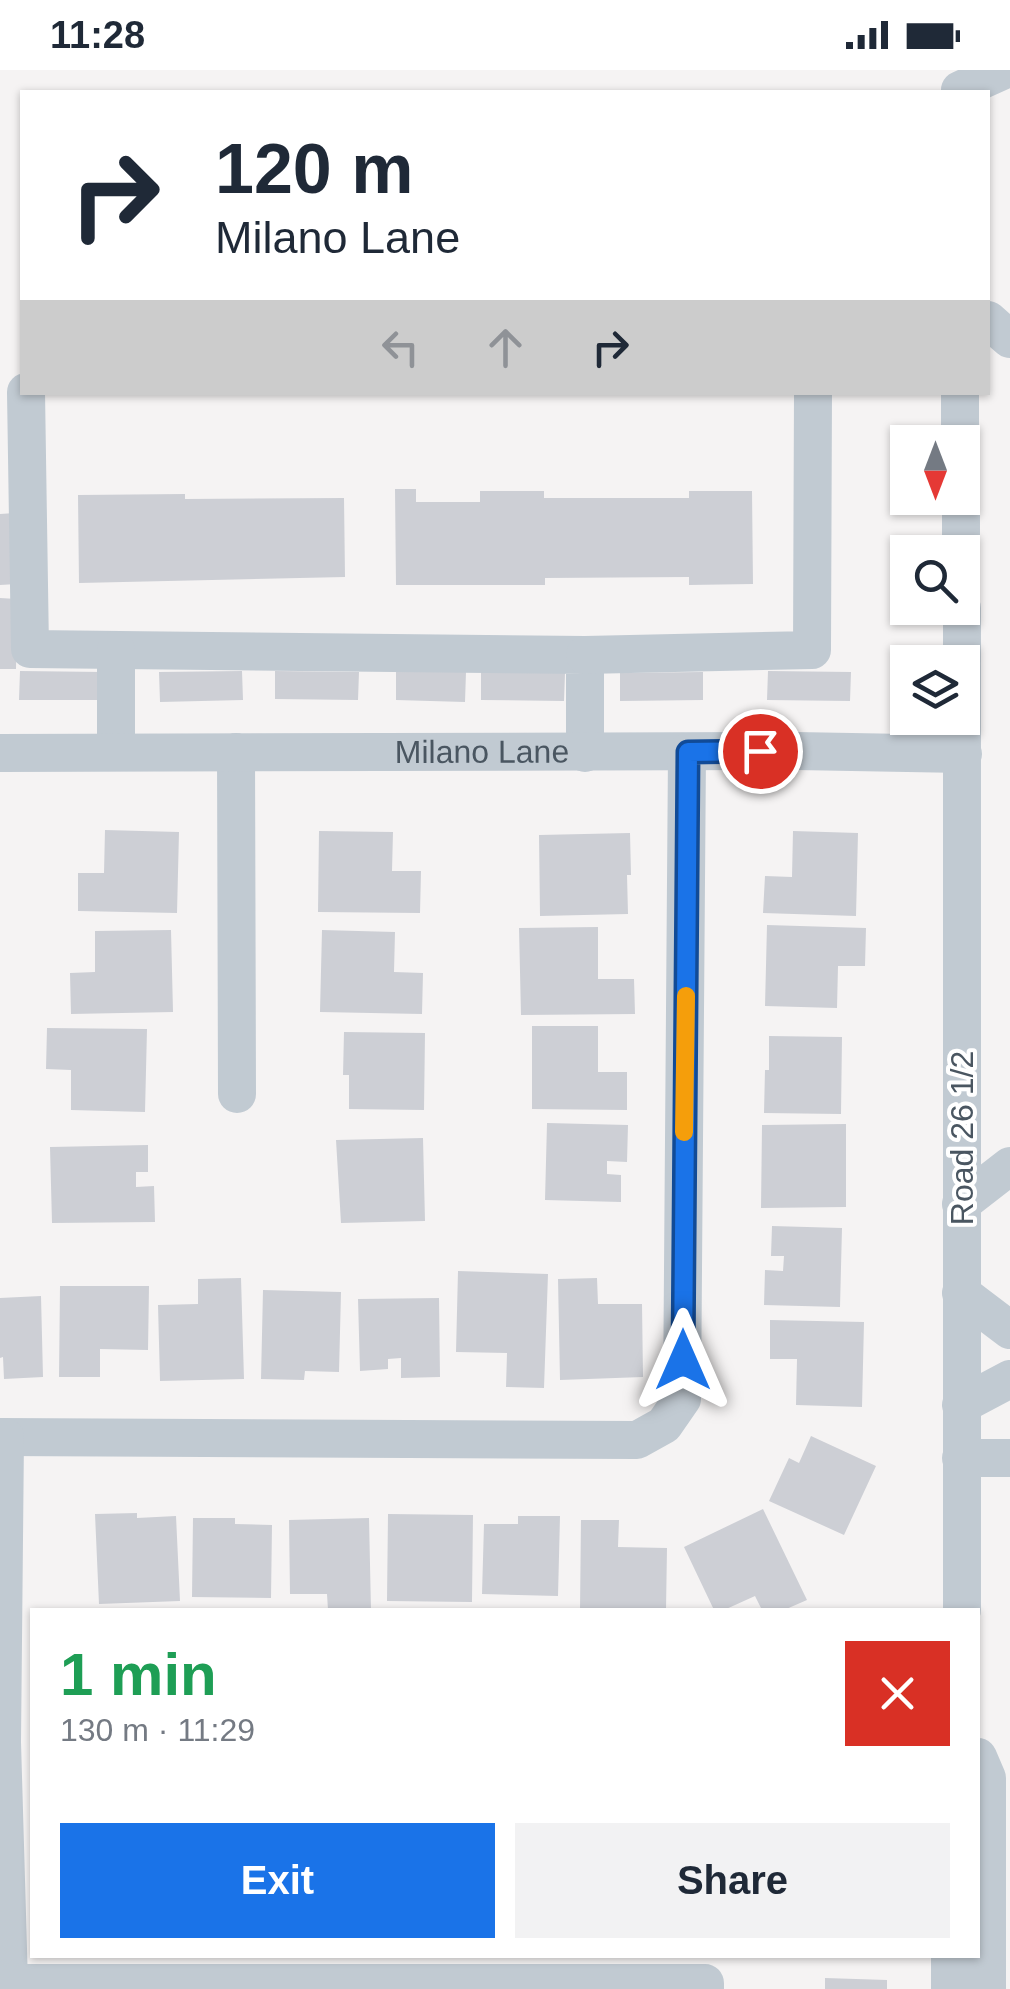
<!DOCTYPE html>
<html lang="en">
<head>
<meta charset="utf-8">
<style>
	:root { --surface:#fff; --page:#f2f2f3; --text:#1f2937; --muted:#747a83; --accent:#1a73e8 }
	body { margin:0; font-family:Arial,sans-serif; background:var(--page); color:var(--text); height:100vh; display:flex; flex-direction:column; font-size:38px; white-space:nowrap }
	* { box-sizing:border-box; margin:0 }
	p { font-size:32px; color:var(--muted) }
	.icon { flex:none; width:55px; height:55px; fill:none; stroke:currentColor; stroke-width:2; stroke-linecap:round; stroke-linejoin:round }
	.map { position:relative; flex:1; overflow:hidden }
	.panel { position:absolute; left:30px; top:1538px; width:950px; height:350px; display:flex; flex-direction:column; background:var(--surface); border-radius:0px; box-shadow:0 2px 8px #0004 }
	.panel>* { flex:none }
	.banner { position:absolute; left:20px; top:20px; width:970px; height:305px; border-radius:0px; box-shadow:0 2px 8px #0004; background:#fff; color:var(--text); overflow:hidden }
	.needle { width:65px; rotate:180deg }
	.tools { position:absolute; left:890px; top:355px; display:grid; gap:20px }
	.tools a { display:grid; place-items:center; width:90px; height:90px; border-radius:0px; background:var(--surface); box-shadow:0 2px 8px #0004; font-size:50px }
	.pin { position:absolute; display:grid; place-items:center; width:85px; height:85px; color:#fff; margin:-42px; border:5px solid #fff; border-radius:50%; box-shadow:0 2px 10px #0007 }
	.me { position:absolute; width:110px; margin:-55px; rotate:0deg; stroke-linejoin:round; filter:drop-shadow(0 0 8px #0008) }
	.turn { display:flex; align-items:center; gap:35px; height:210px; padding:0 30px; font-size:45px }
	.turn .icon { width:130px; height:130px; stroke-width:2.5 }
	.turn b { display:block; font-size:70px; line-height:85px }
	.lanes { display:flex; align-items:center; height:95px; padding:0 30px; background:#0003; justify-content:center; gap:50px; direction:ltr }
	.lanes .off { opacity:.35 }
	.round { display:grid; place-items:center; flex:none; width:105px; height:105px; border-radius:0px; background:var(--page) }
	.summary { display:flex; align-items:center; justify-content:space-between; height:170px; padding:0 30px }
	h1 { font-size:60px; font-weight:700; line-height:75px; color:#1e9e55 }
	.primary-button { display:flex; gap:20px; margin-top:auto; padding:20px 30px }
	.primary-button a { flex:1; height:115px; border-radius:0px; background:var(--accent); color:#fff; font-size:40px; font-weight:700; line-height:115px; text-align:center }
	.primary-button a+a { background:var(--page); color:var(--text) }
	.status { display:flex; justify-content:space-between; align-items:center; height:70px; padding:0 50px; background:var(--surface); direction:ltr }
	.status svg { height:28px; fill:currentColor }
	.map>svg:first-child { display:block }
</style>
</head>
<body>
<div class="status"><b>11:28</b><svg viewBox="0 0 49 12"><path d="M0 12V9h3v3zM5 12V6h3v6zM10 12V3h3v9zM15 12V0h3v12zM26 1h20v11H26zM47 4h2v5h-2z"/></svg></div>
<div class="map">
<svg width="1010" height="1919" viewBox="0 0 1010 1919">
	<rect width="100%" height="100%" fill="#f5f3f3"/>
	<!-- building -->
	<path fill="#cdcfd5" d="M395,419H416V432H480V421H544V428H689V421H752L753,514L689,515V507L545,508V515H396Z
		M185,424V429L344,428L345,507L79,513L78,425Z
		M15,443L17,514L0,515V444Z
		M0,528L17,529L16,599H0Z
		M20,601L103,602L102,630H19Z
		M242,601L243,630L160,632L159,602Z
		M275,601L359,602L358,630L275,629Z
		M396,601L466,602L465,632L396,630Z
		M768,601L851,602L850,631L767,630Z
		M481,602L565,603L564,631L481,630Z
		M703,602V630L620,631V603Z
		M105,760L179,762L177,843L78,841V803H104Z
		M319,761L393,762L392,801H421L420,843L318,842Z
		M793,761L858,763L856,846L763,843L765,806L792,807Z
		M630,763L631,805H627L628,844L540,846L539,765Z
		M767,855L866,858L865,896H838L837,938L765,936Z
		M598,857V909H634L635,944L521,945L519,858Z
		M171,860L173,942L71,944L70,903L95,902V861Z
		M322,860L395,862L394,902L423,903L422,944L320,942Z
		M532,956H598V1002H627V1040L532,1039Z
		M47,958L147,959L145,1042L71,1040V1000L46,999Z
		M344,962L425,963L424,1040L349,1039V1005H343Z
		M769,966L842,967L841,1044L764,1043L765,1000H769Z
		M547,1053L628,1055L627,1092L607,1091V1104L621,1105V1132L545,1130Z
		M846,1054V1137L761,1138L762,1055Z
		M423,1068L425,1151L341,1153L336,1070Z
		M148,1075V1102H136V1117L154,1116L155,1152L52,1153L50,1077Z
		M772,1156L842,1158L840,1237L764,1235L765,1200L783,1201L784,1186H771Z
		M458,1201L548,1204L544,1318L506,1317L507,1283L456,1282Z
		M241,1208L244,1309L160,1311L158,1235L198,1234V1209Z
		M597,1208L598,1234H642L643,1307L560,1310L558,1209Z
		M60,1216H149L148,1280L100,1279V1307H59Z
		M263,1220L341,1222L339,1302L305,1301L304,1310L261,1309Z
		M41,1226L43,1307L4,1309L3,1287L0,1288V1228Z
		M439,1228L440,1307L401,1308V1288L388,1289V1299L360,1301L358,1229Z
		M770,1250L864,1252L862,1337L796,1335L797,1289H770Z
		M811,1366L876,1396L844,1465L769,1431L789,1388L799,1393Z
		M763,1439L807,1530L784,1540H762L755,1526L724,1540H714L684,1477Z
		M137,1443V1448L176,1446L180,1531L99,1534L95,1444Z
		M388,1444L473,1445L472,1532L387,1531Z
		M518,1446H560L558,1526L482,1524L484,1454H518Z
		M193,1448H235V1454L272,1455L271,1528L192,1527Z
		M369,1448L371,1540H328L327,1524H290L289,1450Z
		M581,1450H619L618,1477L667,1478L666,1540H580Z
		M825,1908L887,1910V1919H825Z"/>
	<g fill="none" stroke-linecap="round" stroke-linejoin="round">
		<!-- minor -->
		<g stroke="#c1cad2" stroke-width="38">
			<path d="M960,20L1004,0"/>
			<path d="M988,250L1010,269"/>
			<path d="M26,322L30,579L585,585V683"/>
			<path d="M960,322V372"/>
			<path d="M961,428V482"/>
			<path d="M962,538V592"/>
			<path d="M585,585L812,580L813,322"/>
			<path d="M116,682V580"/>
			<path d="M236,682L237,1024"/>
			<path id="s1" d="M0,683L796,681L963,684"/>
			<path d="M961,1134L1010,1096"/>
			<path d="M961,1223L1010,1260"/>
			<path d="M961,1335L1010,1309"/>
			<path d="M0,1367L637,1370L664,1355L682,1329L687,682"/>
			<path d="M5,1367L2,1672L9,1913"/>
			<path d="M961,1388H1010"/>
			<path d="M962,1540V596"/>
			<path d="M978,1687L987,1708V1919"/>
			<path d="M950,1885V1919"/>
			<path d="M0,1913H705V1919"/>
		</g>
	</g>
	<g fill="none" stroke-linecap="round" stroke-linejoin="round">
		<defs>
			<path id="route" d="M683,1290L688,682L760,681"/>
		</defs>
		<!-- route casing -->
		<use href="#route" stroke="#114b97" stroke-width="25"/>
		<!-- route -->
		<use href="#route" stroke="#1a73e8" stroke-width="18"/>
		<!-- slow -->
		<path stroke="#f59e0b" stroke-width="18" d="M684,1062L686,926"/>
	</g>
	<g text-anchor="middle" stroke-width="8" stroke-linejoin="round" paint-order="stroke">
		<!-- street labels -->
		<g font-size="32" fill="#4a5661" stroke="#fff">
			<text dy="11" stroke="none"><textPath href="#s1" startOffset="482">Milano Lane</textPath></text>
			<text transform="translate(962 1068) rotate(-90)" y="11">Road 26 1/2</text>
		</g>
	</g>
</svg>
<div class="tools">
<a><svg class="needle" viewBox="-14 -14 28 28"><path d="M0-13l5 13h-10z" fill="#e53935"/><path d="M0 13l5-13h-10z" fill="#747a83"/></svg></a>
<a><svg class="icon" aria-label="search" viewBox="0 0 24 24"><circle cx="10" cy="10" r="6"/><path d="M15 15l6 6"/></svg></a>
<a><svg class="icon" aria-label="layers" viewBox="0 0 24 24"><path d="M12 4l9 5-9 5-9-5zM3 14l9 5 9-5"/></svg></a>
</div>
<div class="pin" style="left:760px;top:681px;background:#d93025"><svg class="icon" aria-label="arrive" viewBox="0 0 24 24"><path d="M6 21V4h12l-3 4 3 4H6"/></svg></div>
<svg class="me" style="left:683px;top:1290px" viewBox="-20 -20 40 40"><path d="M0-17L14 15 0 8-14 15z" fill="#1a73e8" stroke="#fff" stroke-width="4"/></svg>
<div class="banner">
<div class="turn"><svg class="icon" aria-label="right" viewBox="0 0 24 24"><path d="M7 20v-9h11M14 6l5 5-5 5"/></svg><div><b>120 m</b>Milano Lane</div></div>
<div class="lanes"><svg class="icon off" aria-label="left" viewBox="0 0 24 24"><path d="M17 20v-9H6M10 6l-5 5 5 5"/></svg><svg class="icon off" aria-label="ahead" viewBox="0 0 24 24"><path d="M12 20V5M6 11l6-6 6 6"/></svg><svg class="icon" aria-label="right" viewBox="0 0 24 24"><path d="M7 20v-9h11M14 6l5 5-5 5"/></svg></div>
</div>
<section class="panel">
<div class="summary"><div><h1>1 min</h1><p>130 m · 11:29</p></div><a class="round" style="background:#d93025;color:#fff"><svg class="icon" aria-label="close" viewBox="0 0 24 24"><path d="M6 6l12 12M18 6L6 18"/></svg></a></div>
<div class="primary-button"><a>Exit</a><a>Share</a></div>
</section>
</div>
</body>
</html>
